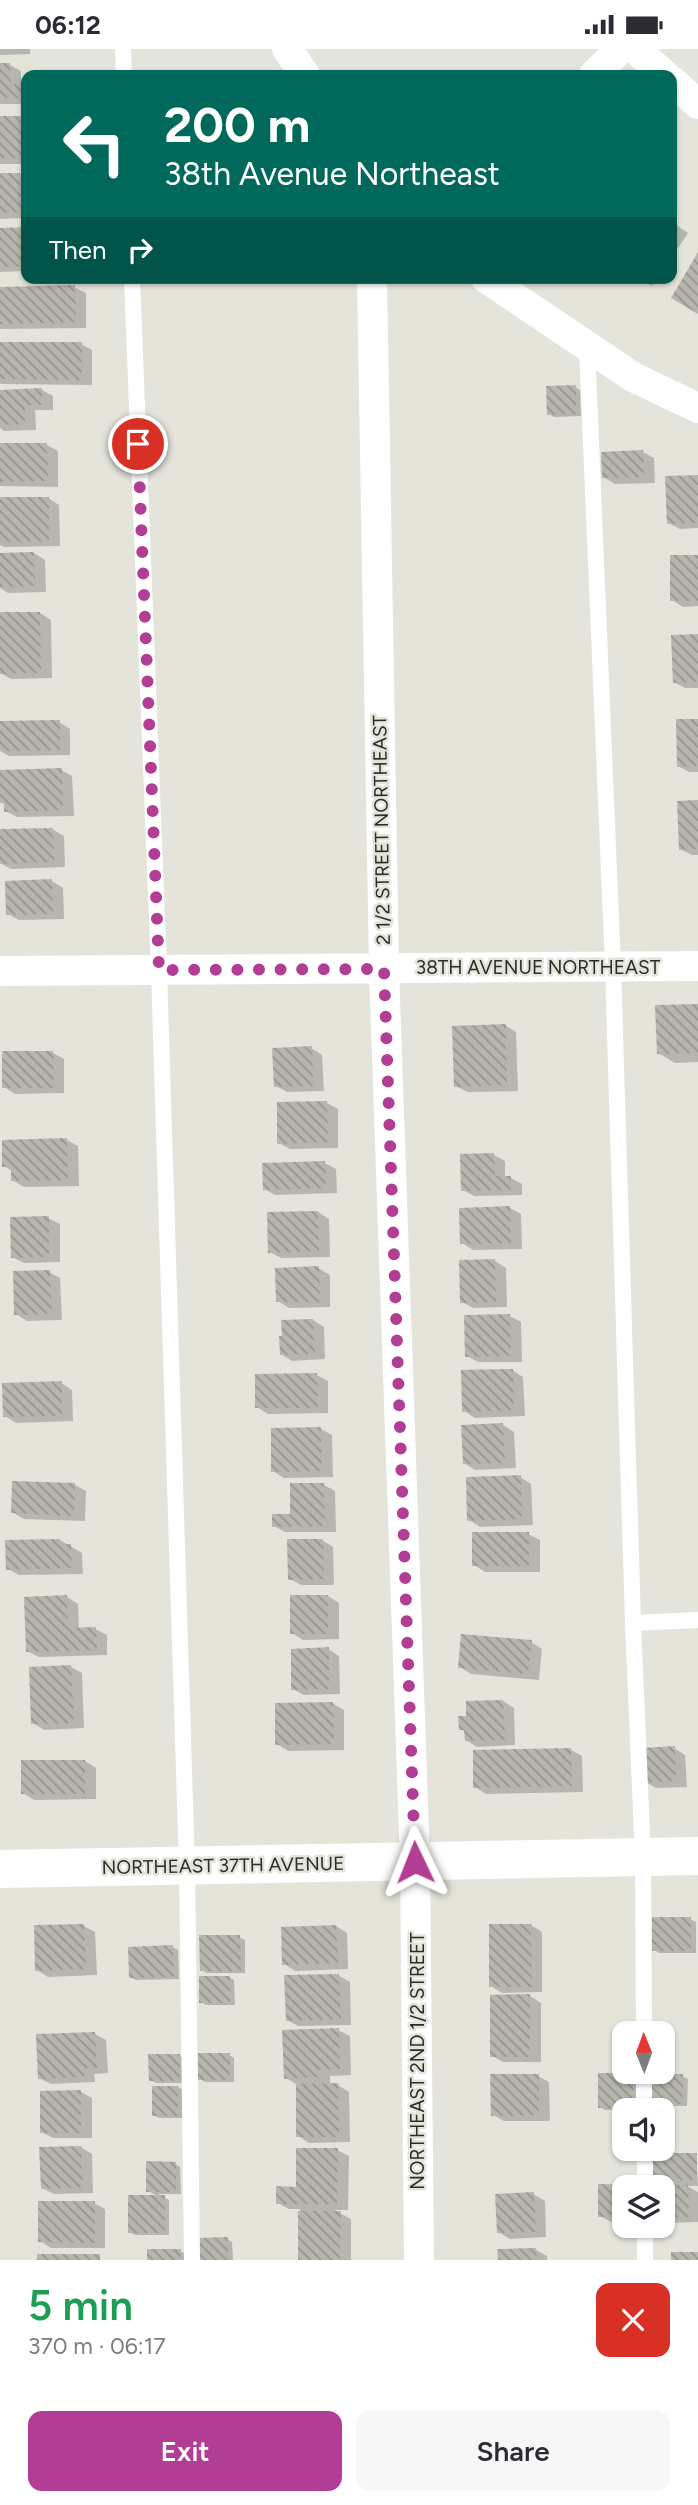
<!DOCTYPE html>
<html lang="en">
<head>
<meta charset="utf-8">
<style>
	:root { --surface:#fff; --page:#f7f7f7; --text:#2b2b33; --muted:#7c7c81; --accent:#b23d94 }
	body { margin:0; font-family:Figtree,sans-serif; background:var(--page); color:var(--text); height:100vh; display:flex; flex-direction:column; font-size:26px; white-space:nowrap }
	* { box-sizing:border-box; margin:0 }
	p { font-size:23px; color:var(--muted) }
	.icon { flex:none; width:38px; height:38px; fill:none; stroke:currentColor; stroke-width:2; stroke-linecap:round; stroke-linejoin:round }
	.map { position:relative; height:2211px; overflow:hidden }
	.details { display:flex; flex-direction:column; background:var(--surface); flex:1 }
	.details>* { flex:none }
	.hud { position:absolute; left:21px; top:21px; width:656px; height:214px; border-radius:14px; box-shadow:0 2px 5px #0004; background:#00695c; color:#fff; overflow:hidden }
	.needle { width:46px; rotate:359deg }
	.controls { position:absolute; left:612px; top:1972px; display:grid; gap:14px }
	.controls a { display:grid; place-items:center; width:63px; height:63px; border-radius:14px; background:var(--surface); box-shadow:0 2px 5px #0004; font-size:35px }
	.pin { position:absolute; display:grid; place-items:center; width:60px; height:60px; color:#fff; margin:-30px; border:4px solid #fff; border-radius:50%; box-shadow:0 2px 7px #0007 }
	.me { position:absolute; width:77px; margin:-38px; rotate:358deg; stroke-linejoin:round; filter:drop-shadow(0 0 5px #0008) }
	.turn { display:flex; align-items:center; gap:24px; height:147px; padding:0 28px; font-size:32px }
	.turn .icon { width:91px; height:91px; stroke-width:2.5 }
	.turn b { display:block; font-size:49px; line-height:60px }
	.then { display:flex; align-items:center; height:66px; padding:0 28px; background:#0003; gap:14px; font-size:26px }
	.round { display:grid; place-items:center; flex:none; width:74px; height:74px; border-radius:14px; background:var(--page) }
	.head { display:flex; align-items:center; justify-content:space-between; height:119px; padding:0 28px }
	h1 { font-size:42px; font-weight:600; line-height:52px; color:#1e9e55 }
	.action { display:flex; gap:14px; margin-top:auto; padding:14px 28px }
	.action a { flex:1; height:80px; border-radius:14px; background:var(--accent); color:#fff; font-size:28px; font-weight:600; line-height:80px; text-align:center }
	.action a+a { background:var(--page); color:var(--text) }
	.status { display:flex; justify-content:space-between; align-items:center; height:49px; padding:0 35px; background:var(--surface); direction:ltr }
	.status svg { height:19px; fill:currentColor }
	.map>svg:first-child { display:block }
</style>
</head>
<body>
<div class="status"><b>06:12</b><svg viewBox="0 0 49 12"><path d="M0 12V9h3v3zM5 12V6h3v6zM10 12V3h3v9zM15 12V0h3v12zM26 1h20v11H26zM47 4h2v5h-2z"/></svg></div>
<div class="map">
<svg width="698" height="2211" viewBox="0 0 698 2211">
	<defs>
		<pattern id="building-back-hatch" width="6" height="6" patternUnits="userSpaceOnUse" patternTransform="scale(1.75)"><rect width="6" height="6" fill="#b7b6ac"/><path d="M-1 5l2 2M0 0l6 6M5-1l2 2" fill="none" stroke="#95948c"/></pattern>
	</defs>
	<rect width="100%" height="100%" fill="#e5e4da"/>
	<!-- shadow -->
	<path fill="#0003" d="M0,0H30V5L0,6Z
		M0,16H10L21,22V37H26V55H0Z
		M0,69H26V115H0Z
		M19,125L26,129V169L0,170V126Z
		M672,173L688,184L672,208Z
		M26,179V222L0,223V180Z
		M639,229H658L652,237Z
		M74,238L86,244V279L0,280V240Z
		M0,294L81,295L92,301V336L0,335Z
		M575,338L580,341L581,367L554,368L549,365Z
		M42,341L53,347V361H35L36,381L4,382L0,379V342Z
		M0,396H47L58,402V438L0,437Z
		M643,403L654,409L655,434L615,435L603,428Z
		M698,427V479L680,480L668,474Z
		M48,449L59,456L60,497L4,498L0,496V450Z
		M34,504L45,511L46,543L8,544L0,539V505Z
		M698,508V557L683,558L672,551Z
		M40,564L51,571L52,629L11,630L0,624V565Z
		M698,587V639H685L674,633Z
		M698,671V723H689L678,717Z
		M59,673L70,680V706L9,707L0,702V674Z
		M61,721L72,727L74,767L17,768L6,762V756L0,753V723Z
		M698,753V806H692L680,800Z
		M52,780L64,787L65,818L11,820L0,814V782Z
		M52,832L63,839L64,870L19,871L8,865Z
		M698,957V1013L675,1014L658,1004Z
		M505,976L516,983L518,1042L467,1043L456,1037Z
		M311,999L322,1006L324,1042L287,1043L276,1037Z
		M53,1004L64,1010V1044L15,1045L4,1038Z
		M327,1054L338,1060V1099L290,1100L279,1094Z
		M67,1091L78,1097L79,1137L24,1138L12,1131V1122L4,1117Z
		M494,1106L505,1112V1129H511L522,1135V1146L474,1147L463,1141Z
		M325,1114L336,1120L337,1144L275,1146L264,1140Z
		M510,1159L521,1165L522,1200L473,1201L462,1194Z
		M318,1163L329,1170L330,1208L281,1209L270,1203Z
		M48,1169L60,1175V1213L24,1214L12,1208Z
		M495,1212L506,1219L507,1258L473,1259L462,1253Z
		M318,1219L330,1226V1258L289,1259L278,1252Z
		M49,1223L60,1229L62,1271L27,1272L16,1265Z
		M510,1267L521,1273L522,1313H478L467,1307Z
		M313,1271L324,1278L325,1310L292,1312L281,1305Z
		M512,1321L523,1328L525,1367L475,1369L464,1362Z
		M317,1326L328,1332V1364L268,1365L257,1358Z
		M61,1334L72,1341L73,1372L16,1374L5,1367Z
		M503,1376L514,1383L516,1419L475,1421L464,1414Z
		M321,1380L332,1386L333,1428L284,1429L273,1422Z
		M520,1428L531,1435L533,1476L480,1478L469,1471Z
		M75,1436L86,1442L85,1472L24,1470L12,1463Z
		M324,1436L335,1442L336,1483H285L274,1477L292,1466Z
		M528,1485L540,1491V1523H485L474,1516Z
		M60,1491L82,1504L83,1525L19,1526L8,1520Z
		M322,1491L333,1498L334,1536H301L290,1530Z
		M328,1547L339,1554V1590L303,1591L292,1584Z
		M67,1548L78,1555L79,1581L95,1580L107,1586V1606L39,1608L27,1602Z
		M531,1593L542,1600L539,1631L471,1625L460,1618Z
		M328,1600L339,1607L340,1645L304,1646L293,1640Z
		M71,1618L82,1624L84,1679L44,1681L33,1674Z
		M503,1652L514,1659L515,1696L477,1698L466,1691V1683L460,1680L468,1668Z
		M332,1654L344,1661V1701L288,1702L277,1695Z
		M674,1699L685,1706L687,1738L656,1739L644,1732Z
		M571,1701L582,1707L583,1743L486,1745L475,1738Z
		M85,1712L96,1719V1750L34,1751L23,1744Z
		M690,1870L696,1873V1904H659L654,1901Z
		M531,1876L542,1883V1943L502,1944L491,1937Z
		M84,1877L95,1883L97,1926L48,1928L37,1921Z
		M336,1877L347,1884L348,1920L295,1922L284,1915Z
		M239,1888L245,1891V1924H207L201,1921Z
		M173,1898L178,1901L179,1930L136,1931L130,1928Z
		M339,1927L350,1933L351,1976L298,1977L287,1971Z
		M229,1928L234,1931L235,1956H206L201,1953Z
		M530,1947L541,1954V2013H503L492,2007Z
		M338,1981L350,1987L351,2026L330,2027V2036H338L349,2043L350,2093L309,2094L298,2087V2036L286,2029Z
		M95,1985L106,1991L108,2024L94,2025L95,2033L51,2035L39,2029Z
		M179,2006L184,2010V2034H156L150,2031Z
		M229,2006L234,2009V2033H205L200,2030Z
		M633,2026L638,2029V2061H605L600,2058Z
		M538,2027L549,2033L550,2072H504L493,2066Z
		M682,2027L688,2030L687,2057H659L654,2054Z
		M178,2038L183,2041V2069H159L154,2066Z
		M81,2043L92,2049V2089H53L41,2083Z
		M81,2098L92,2105L93,2144L54,2145L42,2139Z
		M337,2101L349,2107L348,2161H334L351,2170V2211H300V2160H289L278,2154L298,2139Z
		M696,2105L698,2137H687L698,2143V2173L667,2174L663,2172V2138H655H667L655,2131Z
		M175,2115L180,2118L181,2145H158L169,2151V2186H135L129,2183L159,2148L148,2142Z
		M600,2137L636,2138H625V2173H611L600,2167Z
		M533,2145L545,2152L546,2188L510,2190L498,2183Z
		M94,2154L105,2160V2199H51L40,2192Z
		M227,2190L232,2193L233,2211H201Z
		M536,2201L547,2207V2211H500Z
		M180,2202L186,2205V2211H148Z"/>
	<!-- building -->
	<path fill="url(#building-back-hatch)" d="M0,14H10L11,35H26V49H0Z
		M0,67H26V109H0Z
		M0,124H20V144H26V163L0,164Z
		M26,178V217L0,218V179Z
		M698,203V265L671,249Z
		M75,236L76,273L0,275V238Z
		M0,293H82L81,331L0,330Z
		M576,336V365L547,366L546,337Z
		M42,339L43,356H25V375L0,376V341Z
		M0,394H47L48,432L0,433Z
		M643,401L644,428L602,429L601,403Z
		M698,426V474L667,475L665,427Z
		M0,448H49V492L0,493Z
		M34,503L35,537L0,538V504Z
		M670,506H698V552H670Z
		M0,563H40L41,624L0,625Z
		M698,585V633L673,634L671,586Z
		M676,670H698V717L677,718Z
		M60,671V701L0,702V672Z
		M62,719L63,761L4,763V753L0,754V721Z
		M698,751V800L679,801L677,752Z
		M53,779L54,813L0,815V780Z
		M52,830L53,865L6,866L5,832Z
		M698,955V1004L657,1005L655,956Z
		M506,975L507,1036L454,1038L452,977Z
		M312,997L313,1037L274,1038L272,999Z
		M2,1002H53L54,1039H2Z
		M327,1052L328,1093L277,1095V1053Z
		M67,1089L68,1131L11,1132V1118H2V1091Z
		M494,1104L495,1127H511V1141L461,1142L460,1105Z
		M325,1112L326,1139L263,1141L262,1114Z
		M510,1157L511,1194L460,1195L459,1159Z
		M318,1162L319,1202L268,1204L267,1163Z
		M49,1167V1208L11,1209L10,1168Z
		M495,1210L496,1253L460,1254L459,1211Z
		M319,1217L320,1253H276L275,1219Z
		M50,1221L52,1265L14,1266L13,1222Z
		M510,1265L511,1307L465,1308L464,1266Z
		M313,1270L315,1305L280,1306L279,1287H282L281,1271Z
		M513,1320L514,1361L462,1363L461,1321Z
		M317,1324L318,1359H255V1325Z
		M62,1332V1367L3,1368L2,1334Z
		M503,1374L505,1414L463,1415L461,1376Z
		M321,1378L322,1422L271,1423V1379Z
		M521,1426L522,1470L467,1472L466,1428Z
		M12,1432L75,1434L74,1467L11,1464Z
		M290,1434H324L325,1477L272,1478V1465H290Z
		M472,1483H529V1517H472Z
		M60,1490V1496L71,1495L72,1519L6,1521L5,1491Z
		M287,1490H323L324,1530L288,1531Z
		M67,1546L68,1579L96,1578L97,1601L26,1603L24,1548Z
		M290,1546H328V1585H290Z
		M461,1585L532,1591L528,1625L458,1619Z
		M329,1598V1640L291,1641V1600Z
		M71,1616L74,1674L31,1675L29,1618Z
		M503,1651L505,1691L465,1692L464,1681H459L458,1667H466V1652Z
		M333,1653L334,1695L275,1696V1654Z
		M675,1697L676,1732L643,1733L642,1699Z
		M571,1699L572,1737L473,1739V1701Z
		M21,1711H85V1745H21Z
		M652,1868H691V1902H652Z
		M84,1875L86,1920L35,1922L34,1876Z
		M489,1875H531L532,1938H489Z
		M336,1876L338,1914L282,1916L281,1878Z
		M199,1886H240L241,1922H200Z
		M173,1896L174,1928L129,1929L128,1898Z
		M339,1925L341,1970L286,1972L284,1926Z
		M199,1927H230V1954H199Z
		M530,1945V2008H490V1946Z
		M339,1979L340,2020L319,2021V2028L284,2030L282,1981Z
		M95,1983L97,2019H84V2028L38,2030L36,1985Z
		M198,2004H230V2031H198Z
		M148,2005H180V2032H149Z
		M598,2024H634V2059H598Z
		M490,2025H539V2066L491,2067Z
		M652,2025H683V2055H652Z
		M338,2034L339,2088H296V2035Z
		M152,2037H178V2067H152Z
		M81,2041V2084H40V2042Z
		M81,2097L83,2138L41,2140L39,2098Z
		M296,2099H338L337,2155H276V2137L296,2138Z
		M652,2104H697V2131L653,2132Z
		M146,2112L176,2113V2143H146Z
		M598,2135L635,2136V2138H625V2168H598Z
		M663,2136H688L689,2168H663Z
		M534,2143L536,2183L497,2184L495,2145Z
		M128,2146H165V2184H128Z
		M38,2152H95V2194L38,2193Z
		M298,2162H341L340,2211H298Z
		M228,2188V2211H200L199,2189Z
		M536,2199L537,2211H498L497,2200Z
		M147,2200H181V2211H147Z
		M671,2203H698V2211H671Z
		M37,2205H100V2211H37Z"/>
	<g fill="none" stroke-linecap="round" stroke-linejoin="round">
		<!-- lane -->
		<path stroke="#fff" stroke-width="16" d="M123,0L124,26
			M132,229L159,921L187,1817L192,2211
			M587,298L613,918L633,1574L643,1809L644,1984
			M633,1574L698,1571
			M644,2023V2062
			M645,2100V2138
			M645,2177V2211"/>
		<!-- street -->
		<path stroke="#fff" stroke-width="30" d="M287,0L305,26
			M635,0L665,26
			M594,26L620,0
			M672,32L698,55
			M372,229L384,920L415,1813L419,2211
			M486,229L633,328L698,359
			M0,922L698,917"/>
		<!-- secondary -->
		<path stroke="#fff" stroke-width="38" d="M0,1820L698,1807"/>
	</g>
	<g fill="none" stroke-linecap="round" stroke-linejoin="round">
		<!-- route -->
		<path stroke="#b23d94" stroke-width="12" stroke-dasharray="0 21.6" d="M138,395L159,921L384,920L415,1813"/>
	</g>
	<g text-anchor="middle" stroke-width="5" stroke-linejoin="round" paint-order="stroke">
		<!-- street labels -->
		<g font-size="19" fill="#2c2c28" stroke="#e5e4da">
			<text transform="translate(381 781) rotate(-91)" y="7">2 1/2 STREET NORTHEAST</text>
			<text x="538" y="925">38TH AVENUE NORTHEAST</text>
			<text transform="translate(223 1816) rotate(-1)" y="7">NORTHEAST 37TH AVENUE</text>
			<text transform="translate(417 2012) rotate(-90)" y="7">NORTHEAST 2ND 1/2 STREET</text>
		</g>
	</g>
</svg>
<div class="controls">
<a><svg class="needle" viewBox="-14 -14 28 28"><path d="M0-13l5 13h-10z" fill="#e53935"/><path d="M0 13l5-13h-10z" fill="#7c7c81"/></svg></a>
<a><svg class="icon" aria-label="sound" viewBox="0 0 24 24"><path d="M4 9h4l5-4v14l-5-4H4zM17 9q2 3 0 6"/></svg></a>
<a><svg class="icon" aria-label="layers" viewBox="0 0 24 24"><path d="M12 4l9 5-9 5-9-5zM3 14l9 5 9-5"/></svg></a>
</div>
<div class="pin" style="left:138px;top:395px;background:#d93025"><svg class="icon" aria-label="arrive" viewBox="0 0 24 24"><path d="M6 21V4h12l-3 4 3 4H6"/></svg></div>
<svg class="me" style="left:415px;top:1813px" viewBox="-20 -20 40 40"><path d="M0-17L14 15 0 8-14 15z" fill="#b23d94" stroke="#fff" stroke-width="4"/></svg>
<div class="hud">
<div class="turn"><svg class="icon" aria-label="left" viewBox="0 0 24 24"><path d="M17 20v-9H6M10 6l-5 5 5 5"/></svg><div><b>200 m</b>38th Avenue Northeast</div></div>
<div class="then">Then<svg class="icon" aria-label="right" viewBox="0 0 24 24"><path d="M7 20v-9h11M14 6l5 5-5 5"/></svg></div>
</div>
</div>
<section class="details">
<div class="head"><div><h1>5 min</h1><p>370 m · 06:17</p></div><a class="round" style="background:#d93025;color:#fff"><svg class="icon" aria-label="close" viewBox="0 0 24 24"><path d="M6 6l12 12M18 6L6 18"/></svg></a></div>
<div class="action"><a>Exit</a><a>Share</a></div>
</section>
</body>
</html>
